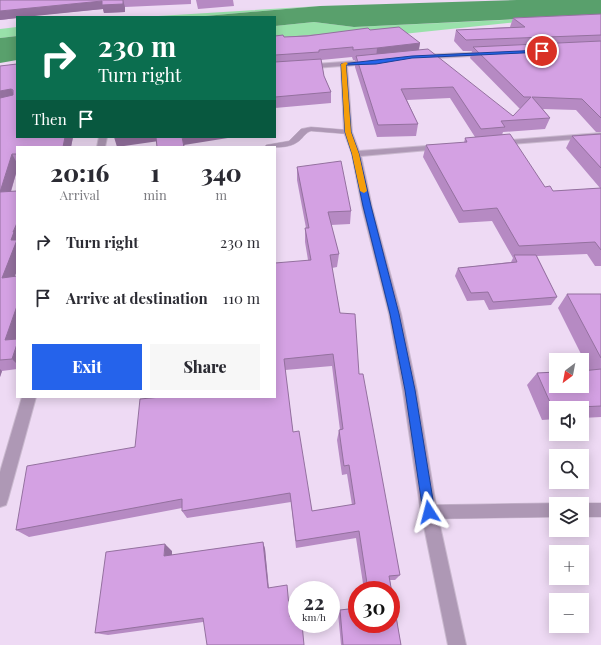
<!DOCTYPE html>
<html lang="en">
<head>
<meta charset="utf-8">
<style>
	:root { --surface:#fff; --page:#f7f7f7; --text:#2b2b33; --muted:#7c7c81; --accent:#2563eb }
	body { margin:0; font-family:"Playfair Display",serif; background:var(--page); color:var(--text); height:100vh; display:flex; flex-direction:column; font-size:15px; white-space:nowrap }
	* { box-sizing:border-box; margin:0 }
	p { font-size:13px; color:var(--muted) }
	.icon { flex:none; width:22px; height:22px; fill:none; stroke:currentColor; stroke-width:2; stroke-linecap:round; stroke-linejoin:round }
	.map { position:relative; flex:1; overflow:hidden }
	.drawer { position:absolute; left:16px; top:146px; width:260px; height:252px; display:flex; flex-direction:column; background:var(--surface); border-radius:0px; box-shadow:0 2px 10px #0003 }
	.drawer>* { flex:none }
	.banner { position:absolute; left:16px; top:16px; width:260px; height:122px; border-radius:0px; box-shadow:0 2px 10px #0003; background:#0b6e4f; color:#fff; overflow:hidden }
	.needle { width:26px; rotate:212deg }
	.fabs { position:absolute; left:549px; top:353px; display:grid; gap:8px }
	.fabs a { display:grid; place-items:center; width:40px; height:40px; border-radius:0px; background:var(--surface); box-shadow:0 2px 10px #0003; font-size:20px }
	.speed { position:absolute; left:288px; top:581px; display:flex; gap:8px; font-size:20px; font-weight:700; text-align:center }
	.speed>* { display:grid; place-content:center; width:52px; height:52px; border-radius:50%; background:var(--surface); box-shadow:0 2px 10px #0003; line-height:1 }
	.speed small { font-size:10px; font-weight:400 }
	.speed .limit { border:6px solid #d22; background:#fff; color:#111 }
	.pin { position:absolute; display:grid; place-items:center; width:34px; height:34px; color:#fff; margin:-17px; border:2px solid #fff; border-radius:50%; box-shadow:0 1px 4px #0007 }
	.me { position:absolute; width:44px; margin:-22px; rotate:351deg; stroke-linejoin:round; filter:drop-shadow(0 0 3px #0008) }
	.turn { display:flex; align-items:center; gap:14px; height:84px; padding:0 16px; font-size:18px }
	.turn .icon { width:52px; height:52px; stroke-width:2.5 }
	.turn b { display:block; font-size:28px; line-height:34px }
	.then { display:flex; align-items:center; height:38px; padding:0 16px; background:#0003; gap:8px; font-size:15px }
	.eta { display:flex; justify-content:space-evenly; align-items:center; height:68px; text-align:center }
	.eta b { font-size:24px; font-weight:800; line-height:28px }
	.button { display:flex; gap:8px; margin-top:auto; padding:8px 16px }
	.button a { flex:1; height:46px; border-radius:0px; background:var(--accent); color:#fff; font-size:16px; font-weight:800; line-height:46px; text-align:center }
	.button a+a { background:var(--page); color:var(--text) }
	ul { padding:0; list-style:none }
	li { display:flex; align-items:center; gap:12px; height:56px; padding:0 16px }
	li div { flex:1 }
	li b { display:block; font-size:15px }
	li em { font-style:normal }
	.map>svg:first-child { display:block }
</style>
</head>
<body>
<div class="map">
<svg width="601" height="645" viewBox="0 0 601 645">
	<rect width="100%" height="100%" fill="#eedaf4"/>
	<!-- green -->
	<path fill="#99e1aa" d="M320,6L194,17H142Z
		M566,17L308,44L275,48V26L314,22L354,27Z
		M17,27V36L0,38V29Z"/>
	<!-- water -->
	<path fill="#59a06c" d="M517,0H601V15L354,27L314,22L275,26V17H194L320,6Z
		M17,36V60L0,63V38Z"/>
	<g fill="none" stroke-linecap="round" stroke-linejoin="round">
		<defs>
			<path id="lane" d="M311,127L348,130L352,132L348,134L311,131C305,133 304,137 299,141C289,149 276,147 265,147L266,145L289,141L301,129Z
				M556,503L559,504H556V517L429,519L424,517L422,512L424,507L429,505Z
				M582,503H601V517H582V504H579Z"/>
			<path id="street" d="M486,52L489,54L488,55L420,59L417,57L420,55Z
				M370,60L373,62L372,63L347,66L352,132L359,151L440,145L444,147L440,149L361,156L372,207L401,314L417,391L437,512L466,645H448L421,512L403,391L389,314L362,207L352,154L344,132L341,66L275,71V67Z
				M601,133V137L498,145L494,143L498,141Z
				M99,137H107L105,147H97Z
				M22,397H36L8,499L6,505L0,507V472Z"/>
		</defs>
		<!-- lane casing -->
		<use href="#lane" stroke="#cab9cf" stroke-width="1"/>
		<!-- street casing -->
		<use href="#street" stroke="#cab9cf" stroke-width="2"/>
		<!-- lane -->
		<use href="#lane" fill="#ae98b5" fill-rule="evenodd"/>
		<!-- street -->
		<use href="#street" fill="#ae98b5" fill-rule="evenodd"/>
	</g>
	<!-- wall -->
	<path fill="#b68ac3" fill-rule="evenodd" d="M0,0H191V4L125,7V12L104,13L103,9L17,17V18L0,20Z
		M196,0H233L234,6L198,9Z
		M601,14V132H596L576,110L543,109L550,118L545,129L503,132L502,135L545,187L553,191L600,188L566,148L572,136L601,134V266H595L587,254L537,256L557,297L551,305L489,310L484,300L467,301L455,276L458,268L511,262L513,258L492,221L459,223L423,157L426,145L464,143L465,138L475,137L450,98L407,100L418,124L416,136L377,137L355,67V60H353L352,57L321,60L324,76L331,92V103L275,108V36L284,37L370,30L420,43L419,50L513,116L521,109L519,108L470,58L472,51H463L454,41L456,30L510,27L513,18Z
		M17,64V137H73L71,147H17V170L11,192L15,277L17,276V369L2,371L0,377V66Z
		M297,167L351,211L350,224L331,225L339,254L337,267L332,268L340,313L359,374L400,575L395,580H390L401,645H341L338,613L340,610L357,624L391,590H364L356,538L296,548L291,502L187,518L182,511V508L29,537L16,530L135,447L275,397L308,260L305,242V228H306L297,180ZM332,366L340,430H339L337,440L342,475L347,474L352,505L312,511L293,432L285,370Z
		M567,294H601V417L582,418V408H556V419L542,420L527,385L537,373L589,370L558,308Z
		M263,542L265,549L269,588L291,617L297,624L203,622L108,635L95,633L172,551V555Z"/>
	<!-- shaded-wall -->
	<path fill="#94719f" d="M123,0L125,7V12L104,13L103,9L25,17H17V18L0,20V11L102,1Z
		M420,43L418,53L376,59L377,48Z
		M11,89L17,100L0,102V91Z
		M65,137H73L71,147H63Z
		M114,137H158L159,141L117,147Z
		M182,137H234L184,145L185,147H184Z
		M12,154L17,163V170L7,204L0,192Z
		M17,223V271L10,289L2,278L13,232Z
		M17,306V342L5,340Z
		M17,344V364L12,359Z
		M0,369L2,371L0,377Z
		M263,542L265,549L269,593L268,588Z
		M165,544L172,551V562L164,556Z"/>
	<!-- building -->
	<path fill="#d4a1e3" stroke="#94719f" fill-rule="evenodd" d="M0,0H123V4L102,5V1L0,11Z
		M601,14V35L466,40L456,30L525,27L513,18Z
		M399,27L420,43L377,48L353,50V47L319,50V52L275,55V36L283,35L284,37L307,36L368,28L370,30Z
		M601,41V118L582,99L532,97L550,118L501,121L505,127L481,129L453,87L401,89L418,124L378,125L356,56L428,49L513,116L531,97H524L473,47Z
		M321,59L324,76L331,92L275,97V62Z
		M17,64V137H65L63,147H17V154H12L0,192V98L13,95V90L11,89L0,91V66Z
		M510,134L545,187L550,186L553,191L601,188V250L595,242L519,246L497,208L463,211L426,145L467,142L465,138Z
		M601,134V168L572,136Z
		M156,137H182L184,147H157Z
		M341,161L351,211L328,212L339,254L330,255L340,313L355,314L359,374H363L400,575L389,576L401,645H343L340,610L357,608V624H391V590H368L359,531L296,541L290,493L182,511V499L16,530L27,466L135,447L140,399L161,397H275V263L311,260L305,228H309L297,167ZM333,354L343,429L339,430L344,466L349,465L355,504L312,511L299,431L293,432L284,359Z
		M17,191V223L13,232H14L11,240H17L2,278L17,276V306L5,340L17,339V344L12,359L0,360V192Z
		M514,255H536L557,297L493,302L488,292L471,293L458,268L517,262Z
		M567,294H601V358Z
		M601,369V406L556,408V409H553L537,373L556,372V386H582V371Z
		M263,542L268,588L287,585L290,617H297V624H302L304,645H207L203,618L95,633L106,552L165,544L164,556Z"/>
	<!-- route -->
	<path fill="#2563eb" stroke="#184099" d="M542,50L544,52L412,58L376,64L346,65L351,132L359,154L371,206L399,314L415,390L435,512L433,516L429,518L425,516L423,512L405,390L390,314L363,206L352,154L345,132L341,64L412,56Z"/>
	<!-- slow -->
	<path fill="#f59e0b" d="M346,62L348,64L346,65L351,132L359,154L367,191L364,193L360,191L352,154L345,132L341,64Z"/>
</svg>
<div class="fabs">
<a><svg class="needle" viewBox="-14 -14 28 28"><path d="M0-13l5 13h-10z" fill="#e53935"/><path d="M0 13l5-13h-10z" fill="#7c7c81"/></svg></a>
<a><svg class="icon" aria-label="sound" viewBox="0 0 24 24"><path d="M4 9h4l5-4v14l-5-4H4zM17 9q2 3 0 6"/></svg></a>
<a><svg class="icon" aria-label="search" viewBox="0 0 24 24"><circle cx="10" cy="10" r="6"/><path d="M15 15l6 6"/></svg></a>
<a><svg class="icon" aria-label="layers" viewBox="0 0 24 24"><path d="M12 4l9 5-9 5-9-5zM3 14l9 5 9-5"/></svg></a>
<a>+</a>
<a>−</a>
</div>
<div class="speed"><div>22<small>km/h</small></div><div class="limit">30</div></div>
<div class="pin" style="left:542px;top:51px;background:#d93025"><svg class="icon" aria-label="arrive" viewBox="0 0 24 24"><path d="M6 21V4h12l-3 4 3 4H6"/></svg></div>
<svg class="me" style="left:429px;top:512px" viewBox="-20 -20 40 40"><path d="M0-17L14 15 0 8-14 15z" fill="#2563eb" stroke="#fff" stroke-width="4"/></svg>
<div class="banner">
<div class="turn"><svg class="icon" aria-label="right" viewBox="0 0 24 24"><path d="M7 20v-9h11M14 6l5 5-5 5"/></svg><div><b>230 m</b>Turn right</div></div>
<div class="then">Then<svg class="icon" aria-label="arrive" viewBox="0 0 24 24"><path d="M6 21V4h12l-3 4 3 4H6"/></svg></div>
</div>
<section class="drawer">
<div class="eta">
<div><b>20:16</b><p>Arrival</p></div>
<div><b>1</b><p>min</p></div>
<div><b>340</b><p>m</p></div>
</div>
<ul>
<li><svg class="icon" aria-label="right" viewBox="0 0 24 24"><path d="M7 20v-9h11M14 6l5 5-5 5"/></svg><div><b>Turn right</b></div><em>230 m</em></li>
<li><svg class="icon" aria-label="arrive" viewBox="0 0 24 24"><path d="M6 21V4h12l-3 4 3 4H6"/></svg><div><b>Arrive at destination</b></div><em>110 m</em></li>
</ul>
<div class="button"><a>Exit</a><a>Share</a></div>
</section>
</div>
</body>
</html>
